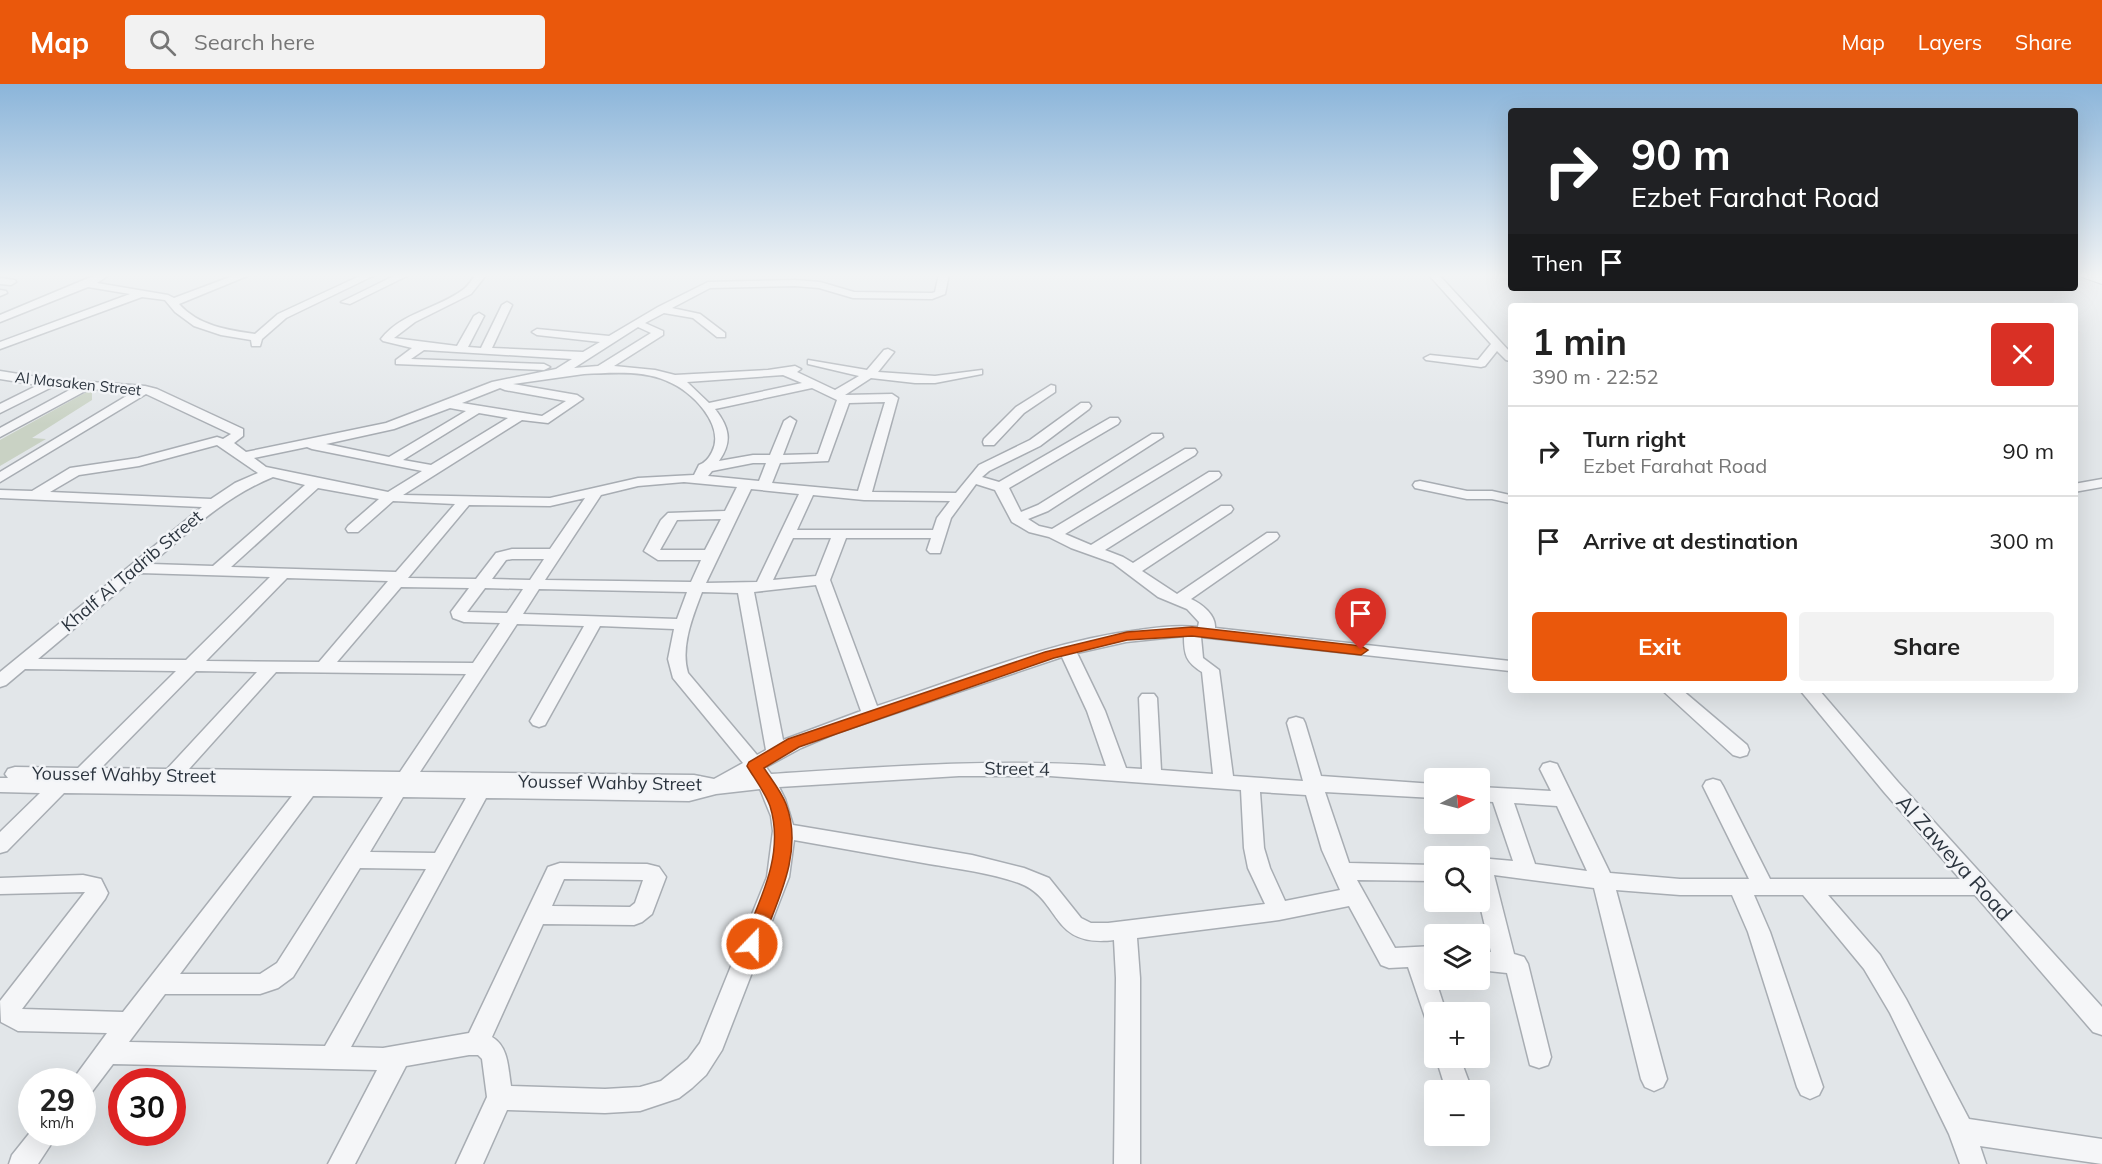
<!DOCTYPE html>
<html lang="en">
<head>
<meta charset="utf-8">
<style>
	:root { --surface:#fff; --page:#f2f2f2; --text:#222; --muted:#767676; --line:#e0e0e0; --accent:#ea580c }
	body { margin:0; font-family:Mulish,sans-serif; background:var(--page); color:var(--text); height:100vh; display:flex; flex-direction:column; font-size:22px; white-space:nowrap }
	* { box-sizing:border-box; margin:0 }
	p { font-size:20px; color:var(--muted) }
	.icon { flex:none; width:33px; height:33px; fill:none; stroke:currentColor; stroke-width:2; stroke-linecap:round; stroke-linejoin:round }
	.map { position:relative; flex:1; overflow:hidden }
	.drawer { position:absolute; left:1508px; top:219px; width:570px; height:390px; display:flex; flex-direction:column; background:var(--surface); border-radius:6px; box-shadow:0 6px 24px #0002 }
	.drawer>* { flex:none }
	.hud { position:absolute; left:1508px; top:24px; width:570px; height:183px; border-radius:6px; box-shadow:0 6px 24px #0002; background:#202124; color:#fff; overflow:hidden }
	.needle { width:39px; rotate:84deg }
	.controls { position:absolute; left:1424px; top:684px; display:grid; gap:12px }
	.controls a { display:grid; place-items:center; width:66px; height:66px; border-radius:6px; background:var(--surface); box-shadow:0 6px 24px #0002; font-size:30px }
	.speed { position:absolute; left:18px; top:984px; display:flex; gap:12px; font-size:30px; font-weight:700; text-align:center }
	.speed>* { display:grid; place-content:center; width:78px; height:78px; border-radius:50%; background:var(--surface); box-shadow:0 6px 24px #0002; line-height:1 }
	.speed small { font-size:15px; font-weight:400 }
	.speed .limit { border:9px solid #d22; background:#fff; color:#111 }
	.pin { position:absolute; display:grid; place-items:center; width:51px; height:51px; color:#fff; margin:-62px -26px; border-radius:50% 50% 50% 0; rotate:-45deg; box-shadow:0 0 6px #0007 }
	.pin .icon { rotate:45deg }
	.me { position:absolute; width:66px; margin:-33px; rotate:22deg; stroke-linejoin:round; filter:drop-shadow(0 0 4px #0008) }
	.turn { display:flex; align-items:center; gap:21px; height:126px; padding:0 24px; font-size:27px }
	.turn .icon { width:78px; height:78px; stroke-width:2.5 }
	.turn b { display:block; font-size:42px; line-height:51px }
	.then { display:flex; align-items:center; height:57px; padding:0 24px; background:#0003; gap:12px; font-size:22px }
	.round { display:grid; place-items:center; flex:none; width:63px; height:63px; border-radius:6px; background:var(--page) }
	.summary { display:flex; align-items:center; justify-content:space-between; height:102px; padding:0 24px }
	h1 { font-size:36px; font-weight:700; line-height:45px }
	.primary-button { display:flex; gap:12px; margin-top:auto; padding:12px 24px }
	.primary-button a { flex:1; height:69px; border-radius:6px; background:var(--accent); color:#fff; font-size:24px; font-weight:700; line-height:69px; text-align:center }
	.primary-button a+a { background:var(--page); color:var(--text) }
	ul { padding:0; list-style:none }
	li { display:flex; align-items:center; gap:18px; height:90px; padding:0 24px; border-top:2px solid var(--line) }
	li div { flex:1 }
	li b { display:block; font-size:22px }
	li em { font-style:normal }
	header { display:flex; align-items:center; gap:36px; box-sizing:border-box; height:84px; padding:0 30px; background:var(--accent); color:#fff }
	header strong { font-size:28px }
	nav { display:flex; gap:33px; margin-inline-start:auto; font-size:21px }
	.search { width:420px; height:54px; background:var(--page); display:flex; align-items:center; gap:15px; box-sizing:border-box; padding:0 21px; border-radius:6px; color:var(--muted); font-size:22px }
	.map>svg:first-child { display:block }
</style>
</head>
<body>
<header>
<strong>Map</strong>
<div class="search"><svg class="icon" aria-label="search" viewBox="0 0 24 24"><circle cx="10" cy="10" r="6"/><path d="M15 15l6 6"/></svg>Search here</div>
<nav><a>Map</a><a>Layers</a><a>Share</a></nav>
</header>
<div class="map">
<svg width="2102" height="1080" viewBox="0 0 2102 1080">
	<rect width="100%" height="100%" fill="#e2e6e9"/>
	<!-- green -->
	<path fill="#c9d2c4" d="M92,305V316L32,354L46,355L0,382V356Z"/>
	<g fill="none" stroke-linecap="round" stroke-linejoin="round">
		<defs>
			<path id="minor" d="M98,190H110L97,199L168,211L174,214L238,190H252L179,220C199,242 227,246 255,250L278,230L364,190H377L286,234L262,255L260,262H252L251,256L221,251L194,242L175,228L165,216L142,213L0,265V258L130,210L88,203L0,238V231Z
				M398,190H411L350,220L341,218Z
				M476,190H487L471,210L415,238L394,254L457,262L474,232L479,229L484,232L468,263L481,264L502,221L507,218L512,221L492,264L583,268L600,258L537,251L532,248L537,245L609,252L658,223L708,198L795,196L820,198L854,208L932,209L935,208L939,190H949L945,210L932,215L853,214L819,204L795,202L710,204L672,224L700,230L725,249V253H717L693,234L664,229L645,239L663,247V251L614,282L655,286L675,291L768,286L795,282L801,285L797,288L835,306L859,292L808,280V276L867,286L884,266L888,265L894,268L878,288L935,292L982,286V290L935,299H915L871,294L845,311L892,310L898,314L872,408L956,409L979,381L1030,356L1081,319H1089L1091,322L1089,325L1040,362L989,387L982,393L999,398L1110,334H1118L1120,337L1118,340L1009,404L1021,428L1038,421L1152,350H1162L1163,353L1048,427L1028,435L1039,442L1052,445L1185,365H1195L1197,368L1195,371L1065,450L1091,461L1209,388H1219L1221,391L1219,394L1105,466L1123,473L1133,479L1221,422H1231L1233,425L1231,428L1142,487L1177,510L1267,449H1277L1279,452L1277,455L1191,515C1202,520 1216,531 1215,544L1510,577V587L1201,553L1203,574L1219,586L1233,692L1303,697L1287,639L1289,635L1296,633L1303,635L1305,639L1321,692L1434,700V714L1325,708L1349,779L1434,781V797L1357,796L1395,864L1434,862V882H1431L1446,928H1434V939L1426,936L1408,883L1389,884L1381,881L1349,822L1279,836L1137,854L1140,894V1080H1114L1116,894L1114,856C1049,864 1062,815 1019,799C990,789 959,785 929,780C884,772 839,764 794,756L789,793L722,966L706,991L692,1004L679,1014L640,1027L605,1029L507,1026L483,1080H456L487,1013L482,975L478,971H469L406,982L355,1080H328L377,986L113,980L91,1009L82,1013V998H71L107,949L18,947L1,938L0,917L85,808L0,810V794L83,791L101,795L108,809L105,815L22,925L123,928L292,712L64,709L7,767L0,769V748L40,709L0,708V694H8L5,690L8,685L15,683L78,684L176,587L25,585L6,601L0,603V588L202,423L0,414V406L32,407L70,384L138,374L217,353L223,355L231,350L146,310L0,398V388L133,308L89,305L0,353V344L73,304L52,303L0,329V320L38,301L0,295V287L50,295L145,302L157,305L243,345V352L234,359L246,368L386,339L492,298L556,285L572,275L424,266L411,275L544,280L550,283L544,286L396,280V276L412,264L383,257L381,255C402,228 438,225 464,205C469,201 472,195 476,190ZM638,243L651,249L598,282L574,284ZM584,290C611,289 642,286 667,297C691,306 726,341 712,368C709,374 705,379 699,381L694,391L638,394L550,414L403,411L522,336L548,339L583,315L577,311L513,300ZM783,291L802,299L709,319L687,298ZM500,304L505,306L566,317L542,332L462,319ZM812,304L837,316L818,370L783,371L796,337L790,333L784,337L770,371H753L719,377C733,357 729,343 715,325ZM885,318L858,407L772,399L780,379L828,377L849,319ZM450,324L466,327L389,373L326,360L394,345ZM479,329L508,334L431,381L403,376ZM217,361L258,389L235,399L211,415L50,408L79,391L139,382ZM307,363L312,365L422,387L388,408L266,383L254,374ZM753,379H766L759,397L708,392L712,387ZM273,393L305,401L213,482L151,480C192,445 223,414 273,393ZM684,398L737,403L725,427L668,429L661,436L644,467L658,476H701L691,498L545,496L601,411L638,402ZM976,400L995,406L1012,438L1029,448L1049,453L1071,464L1113,479L1158,513L1187,525L1199,538L1198,543C1179,541 1158,543 1139,546C1049,557 963,594 877,622L830,496L846,454H931L927,466L930,469H940L951,434ZM318,404L379,415L348,442L346,445L348,448H358L393,417L455,420L396,488L231,483ZM751,405L799,410L757,498L706,499ZM813,411L864,416L950,417L937,434L933,446H797ZM585,414L550,465H512L496,469L476,495L408,494L469,421L550,422ZM721,435L705,466H660L677,436ZM793,454H831L816,492L773,496ZM512,475H544L530,496L492,495L506,476ZM140,489L270,493L186,576L38,575ZM287,494L388,497L319,578L206,577ZM816,501L861,627L783,656L754,508ZM401,503L469,504L451,528L453,534L464,538L500,539L473,579L337,578ZM485,504L523,505L507,529L467,528ZM539,505L687,508L677,535L523,530ZM702,508L738,509L766,666L757,671L688,589C680,563 693,532 702,508ZM517,540L584,542L530,637L533,641L539,643L545,641L600,542L674,545L668,575L673,594L743,679L714,695L694,691L420,688ZM1184,552C1184,571 1186,578 1202,588L1213,690L1161,686L1157,614L1154,610H1142L1139,614L1142,685L1126,684L1105,627L1077,569L1126,558ZM1062,573L1087,627L1106,682C994,674 883,683 771,690L766,683L801,664L836,649ZM196,587L257,588L167,685L101,684ZM276,588L466,590L400,688L189,685ZM959,692H1050L1241,706L1244,764L1248,784L1265,820L1108,839H1091L1081,834L1049,794L1024,784L972,771L793,741L785,715L779,703ZM760,705L771,732L773,747L767,793L700,959L688,975L661,997L640,1003L605,1005L511,1002C508,985 509,963 492,953L543,840L634,841L642,838L652,830L666,793L659,783L647,780L560,779L548,783L469,949L383,964L351,963L486,714L689,717L716,710ZM1260,708L1306,711L1322,766L1340,806L1285,817L1270,784L1264,764ZM313,712L383,713L277,879L260,890H180ZM403,713L466,714L435,769L370,768ZM360,784L426,785L325,962L129,958L165,910H260L278,904L293,893ZM564,795L643,796L635,819L630,823L552,822Z
				M1428,190H1438L1510,268V277L1506,276L1497,267L1485,282L1481,283L1426,276L1424,274L1430,271L1478,276L1491,260Z
				M0,194L15,196L16,198L11,201L0,200Z
				M0,206L6,207L7,209L0,212Z
				M1051,301L1055,302V308L1024,329L994,361H984L983,358L984,355L1016,323Z
				M2102,395V403L2074,408V400Z
				M1420,397L1467,407H1492L1510,411V419L1492,415H1467L1415,404L1413,401L1415,398Z
				M1662,606H1682L1747,661L1749,666L1747,671L1740,673L1733,671Z
				M1800,606H1819L1898,698L2102,923V951L2093,948L1975,811H1828L1880,871L1906,915L1969,1035L2102,1055V1080L1980,1062L1986,1080H1960L1949,1050L1890,929L1864,885L1803,811H1754L1770,848L1823,1003L1819,1011L1810,1015L1801,1011L1797,1003L1748,848L1732,811H1680L1616,806L1667,995L1663,1003L1654,1007L1645,1003L1641,995L1594,804L1494,791L1514,870L1524,873L1528,880L1551,973L1548,981L1539,984L1530,981L1507,889L1479,886V866L1491,868L1479,817V774L1513,777L1493,718L1479,717V703L1551,707L1540,685L1543,680L1550,678L1557,680L1610,789L1680,795H1749L1703,702L1706,697L1713,695L1720,697L1723,702L1770,795H1960L1884,708ZM1514,719L1557,722L1587,787L1535,780Z
				M1436,974H1460L1472,1006H1446Z
				M32,1046V1048H59L38,1080H9L12,1071Z"/>
			<path id="highway" d="M2080,190L2102,191V200L2082,193Z"/>
		</defs>
		<!-- minor casing -->
		<use href="#minor" stroke="#a8adb3" stroke-width="3"/>
		<!-- highway casing -->
		<use href="#highway" stroke="#8b949e" stroke-width="2"/>
		<!-- minor -->
		<use href="#minor" fill="#f5f6f8" fill-rule="evenodd"/>
		<!-- highway -->
		<use href="#highway" fill="#fff" fill-rule="evenodd"/>
	</g>
	<!-- sky -->
	<linearGradient id="sky" x2="0" y2="1"><stop stop-color="#8bb5da"/><stop offset="0.56" stop-color="#f2f4f5"/><stop offset="1" stop-color="#f2f4f5" stop-opacity="0"/></linearGradient>
	<rect width="2102" height="341" fill="url(#sky)"/>
	<!-- route -->
	<path fill="#ea580c" stroke="#983908" stroke-width="1.5" d="M1192,543L1361,562L1368,566L1361,571L1192,552L1127,556L1054,574L799,663L764,684C771,695 781,707 786,720C804,767 778,816 761,860L758,865L752,867L745,865L742,860C760,816 785,770 770,722C765,708 754,694 747,682L749,678L788,655L1045,568L1127,548Z"/>
	<g text-anchor="middle" stroke-width="5" stroke-linejoin="round" paint-order="stroke">
		<!-- far-street labels -->
		<g font-size="15" fill="#2c353f" stroke="#f2f4f7">
			<text transform="translate(78 300) rotate(6)" y="5">Al Masaken Street</text>
		</g>
		<!-- street labels -->
		<g font-size="18" fill="#2c353f" stroke="#f2f4f7">
			<text transform="translate(132 487) rotate(-40)" y="6">Khalf Al Tadrib Street</text>
			<text transform="translate(1017 685) rotate(1)" y="6">Street 4</text>
			<text transform="translate(124 691) rotate(1)" y="6">Youssef Wahby Street</text>
			<text transform="translate(610 699) rotate(1)" y="6">Youssef Wahby Street</text>
		</g>
		<!-- near-street labels -->
		<g font-size="21" fill="#2c353f" stroke="#f2f4f7">
			<text transform="translate(1954 774) rotate(48)" y="7">Al Zaweya Road</text>
		</g>
	</g>
</svg>
<div class="controls">
<a><svg class="needle" viewBox="-14 -14 28 28"><path d="M0-13l5 13h-10z" fill="#e53935"/><path d="M0 13l5-13h-10z" fill="#767676"/></svg></a>
<a><svg class="icon" aria-label="search" viewBox="0 0 24 24"><circle cx="10" cy="10" r="6"/><path d="M15 15l6 6"/></svg></a>
<a><svg class="icon" aria-label="layers" viewBox="0 0 24 24"><path d="M12 4l9 5-9 5-9-5zM3 14l9 5 9-5"/></svg></a>
<a>+</a>
<a>−</a>
</div>
<div class="speed"><div>29<small>km/h</small></div><div class="limit">30</div></div>
<div class="pin" style="left:1361px;top:566px;background:#d93025"><svg class="icon" aria-label="arrive" viewBox="0 0 24 24"><path d="M6 21V4h12l-3 4 3 4H6"/></svg></div>
<svg class="me" style="left:752px;top:860px" viewBox="-20 -20 40 40"><circle r="17" fill="#ea580c" stroke="#fff" stroke-width="3"/><path d="M0-11L8 9 0 5-8 9z" fill="#fff"/></svg>
<div class="hud">
<div class="turn"><svg class="icon" aria-label="right" viewBox="0 0 24 24"><path d="M7 20v-9h11M14 6l5 5-5 5"/></svg><div><b>90 m</b>Ezbet Farahat Road</div></div>
<div class="then">Then<svg class="icon" aria-label="arrive" viewBox="0 0 24 24"><path d="M6 21V4h12l-3 4 3 4H6"/></svg></div>
</div>
<section class="drawer">
<div class="summary"><div><h1>1 min</h1><p>390 m · 22:52</p></div><a class="round" style="background:#d93025;color:#fff"><svg class="icon" aria-label="close" viewBox="0 0 24 24"><path d="M6 6l12 12M18 6L6 18"/></svg></a></div>
<ul>
<li><svg class="icon" aria-label="right" viewBox="0 0 24 24"><path d="M7 20v-9h11M14 6l5 5-5 5"/></svg><div><b>Turn right</b><p>Ezbet Farahat Road</p></div><em>90 m</em></li>
<li><svg class="icon" aria-label="arrive" viewBox="0 0 24 24"><path d="M6 21V4h12l-3 4 3 4H6"/></svg><div><b>Arrive at destination</b></div><em>300 m</em></li>
</ul>
<div class="primary-button"><a>Exit</a><a>Share</a></div>
</section>
</div>
</body>
</html>
